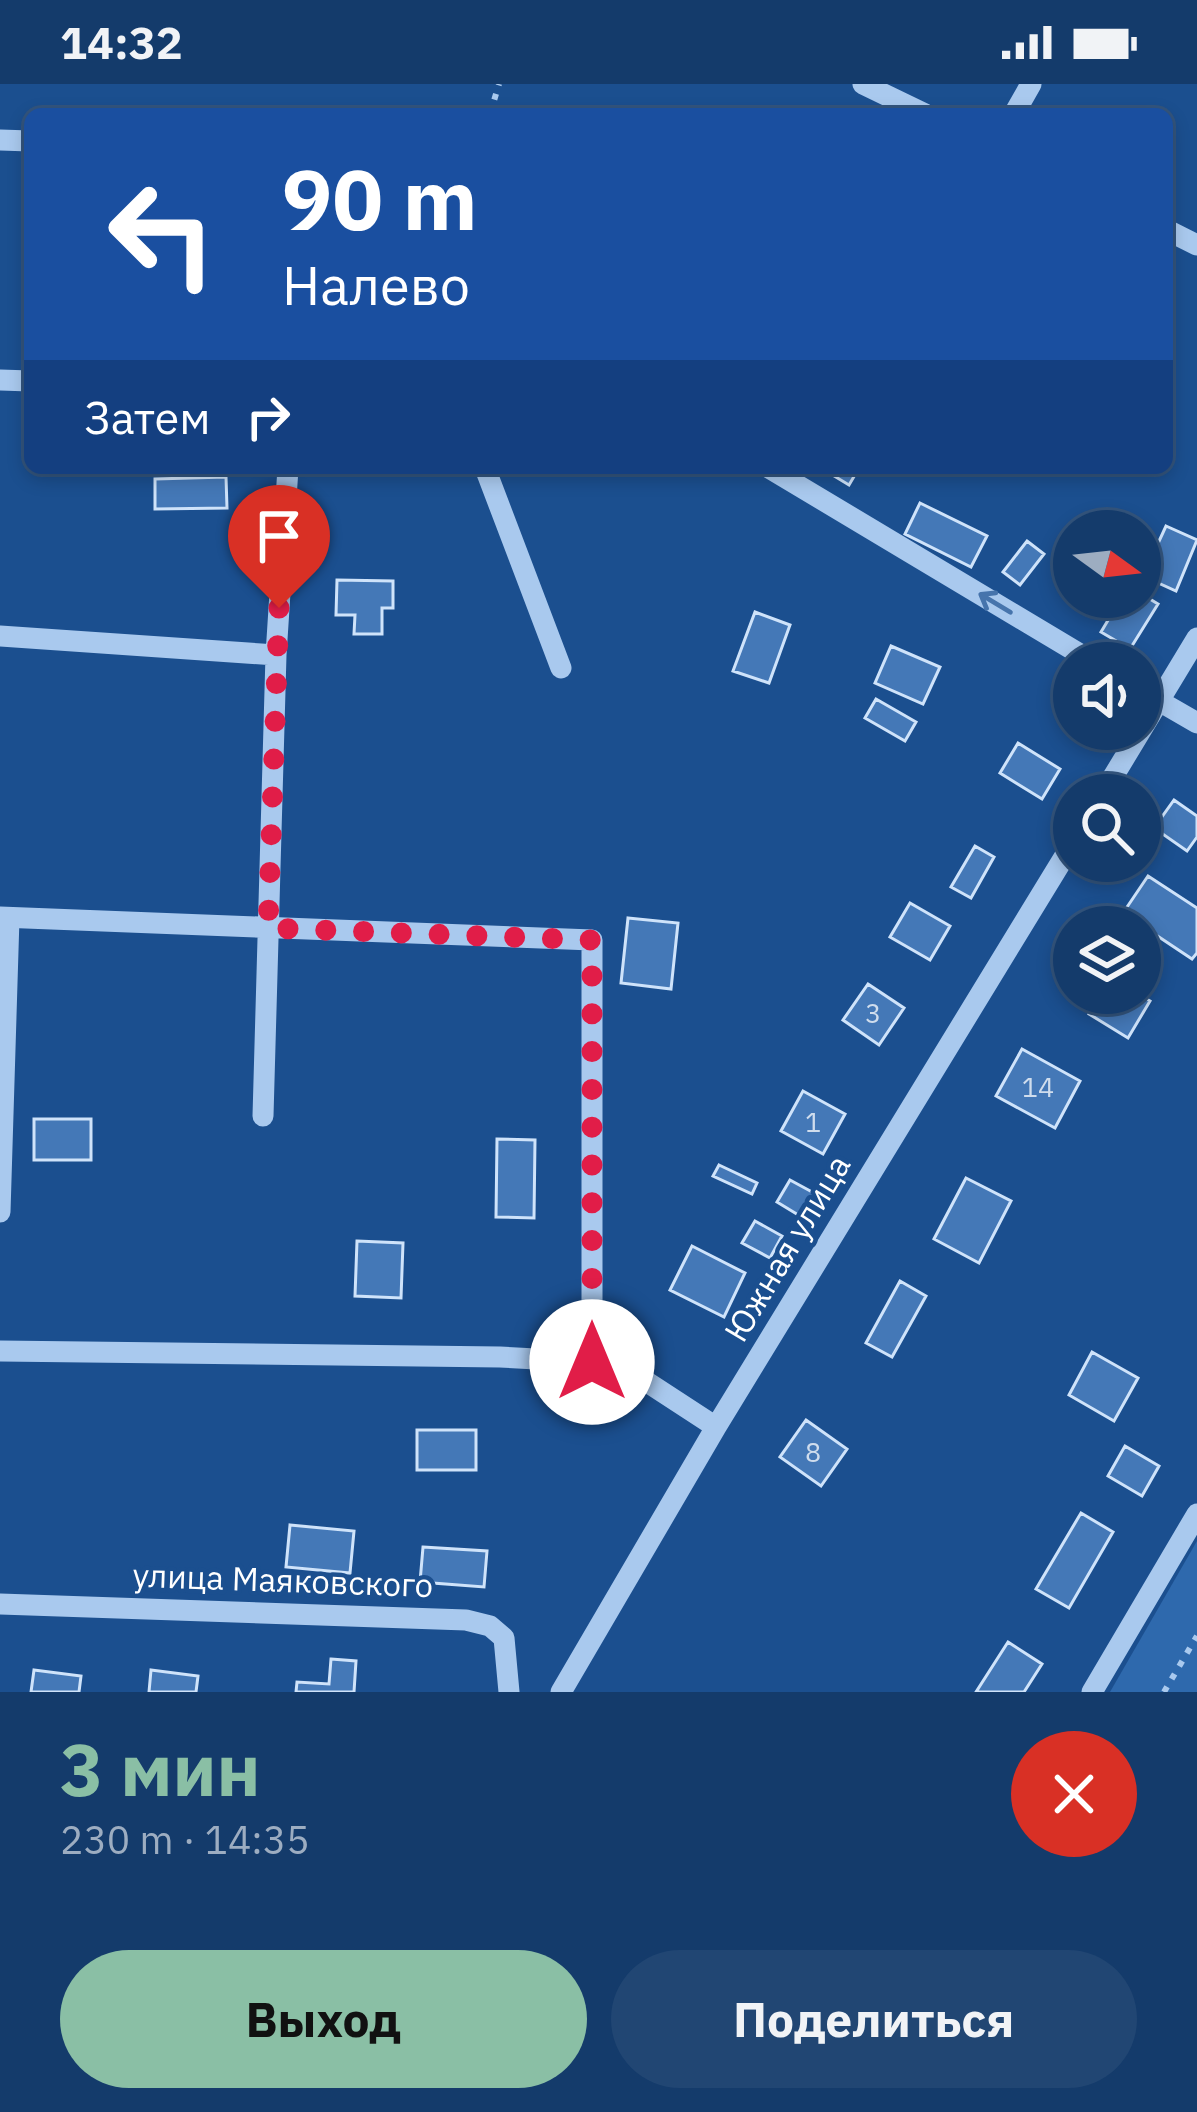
<!DOCTYPE html>
<html lang="ru">
<head>
<meta charset="utf-8">
<style>
	:root { --surface:#143b6b; --page:#214673; --text:#f1f3f6; --muted:#9dadc1; --line:#33557e; --accent:#8abfa5 }
	body { margin:0; font-family:"IBM Plex Sans",sans-serif; background:var(--page); color:var(--text); height:100vh; display:flex; flex-direction:column; font-size:45px; white-space:nowrap }
	* { box-sizing:border-box; margin:0 }
	p { font-size:39px; color:var(--muted) }
	.icon { flex:none; width:66px; height:66px; fill:none; stroke:currentColor; stroke-width:2; stroke-linecap:round; stroke-linejoin:round }
	.map { position:relative; height:1608px; overflow:hidden }
	.sheet { display:flex; flex-direction:column; background:var(--surface); flex:1 }
	.sheet>* { flex:none }
	.hud { position:absolute; left:24px; top:24px; width:1149px; height:366px; border-radius:18px; box-shadow:0 6px 18px #0003,0 0 0 3px var(--line); background:#1a4fa0; color:#fff; overflow:hidden }
	.needle { width:78px; rotate:105deg }
	.controls { position:absolute; left:1053px; top:426px; display:grid; gap:24px }
	.controls a { display:grid; place-items:center; width:108px; height:108px; border-radius:50%; background:var(--surface); box-shadow:0 6px 18px #0003,0 0 0 3px var(--line); font-size:60px }
	.pin { position:absolute; display:grid; place-items:center; width:102px; height:102px; color:#fff; margin:-123px -51px; border-radius:50% 50% 50% 0; rotate:-45deg; box-shadow:0 0 12px #0007 }
	.pin .icon { rotate:45deg }
	.me { position:absolute; width:132px; margin:-66px; rotate:0deg; stroke-linejoin:round; filter:drop-shadow(0 0 9px #0008) }
	.turn { display:flex; align-items:center; gap:42px; height:252px; padding:0 60px; font-size:54px }
	.turn .icon { width:156px; height:156px; stroke-width:2.5 }
	.turn b { display:block; font-size:84px; line-height:102px }
	.then { display:flex; align-items:center; height:114px; padding:0 60px; background:#0003; gap:24px; font-size:45px }
	.round { display:grid; place-items:center; flex:none; width:126px; height:126px; border-radius:63px; background:var(--page) }
	.summary { display:flex; align-items:center; justify-content:space-between; height:204px; padding:0 60px }
	h1 { font-size:72px; font-weight:700; line-height:90px; color:var(--accent) }
	.action { display:flex; gap:24px; margin-top:auto; padding:24px 60px }
	.action a { flex:1; height:138px; border-radius:72px; background:var(--accent); color:#111; font-size:48px; font-weight:700; line-height:138px; text-align:center }
	.action a+a { background:var(--page); color:var(--text) }
	.status { display:flex; justify-content:space-between; align-items:center; height:84px; padding:0 60px; background:var(--surface); direction:ltr }
	.status svg { height:33px; fill:currentColor }
	.map>svg:first-child { display:block }
</style>
</head>
<body>
<div class="status"><b>14:32</b><svg viewBox="0 0 49 12"><path d="M0 12V9h3v3zM5 12V6h3v6zM10 12V3h3v9zM15 12V0h3v12zM26 1h20v11H26zM47 4h2v5h-2z"/></svg></div>
<div class="map">
<svg width="1197" height="1608" viewBox="0 0 1197 1608">
	<rect width="100%" height="100%" fill="#1b4f8f"/>
	<!-- green -->
	<path fill="#2e69ad" d="M1197,1457V1608H1110Z"/>
	<!-- building -->
	<path fill="#4478b7" stroke="#cfe3fa" stroke-width="3" d="M821,384H859L849,401Z
		M226,393L227,424L155,425V395Z
		M920,419L987,452L971,483L905,450Z
		M1166,442L1197,456L1176,507L1143,492Z
		M1027,457L1044,470L1020,501L1003,488Z
		M337,496L393,497V524H382V550H354L355,531H336Z
		M1140,509L1158,520L1130,565L1101,548L1122,513H1140Z
		M755,528L790,541L769,599L733,587Z
		M891,562L940,583L923,620L875,599Z
		M876,615L916,638L905,657L865,634Z
		M1018,659L1060,685L1042,715L1000,689Z
		M1174,716L1197,732V753L1187,767L1154,744Z
		M975,762L994,773L971,814L951,803Z
		M1148,792L1197,824V869L1192,875L1123,829Z
		M910,819L950,842L930,876L890,853Z
		M628,834L678,839L671,905L621,899Z
		M868,900L904,924L879,961L843,936Z
		M1101,909H1137L1150,917L1128,954L1089,930Z
		M1022,965L1080,997L1055,1044L996,1012Z
		M803,1007L845,1030L823,1070L781,1047Z
		M34,1035H91V1076H34Z
		M497,1055L535,1056L534,1134L496,1133Z
		M719,1081L757,1099L752,1110L713,1092Z
		M966,1094L1011,1117L979,1179L934,1155Z
		M790,1096L814,1109L800,1132L777,1118Z
		M755,1137L782,1152L770,1174L742,1159Z
		M357,1157L403,1159L401,1214L355,1212Z
		M692,1162L745,1189L724,1233L670,1206Z
		M900,1197L926,1212L892,1273L866,1259Z
		M1092,1268L1138,1294L1114,1337L1069,1311Z
		M806,1336L847,1365L821,1402L780,1373Z
		M417,1346H476V1386H417Z
		M1125,1362L1159,1382L1142,1412L1108,1392Z
		M1081,1429L1113,1448L1069,1524L1036,1505Z
		M290,1441L354,1447L350,1489L286,1483Z
		M423,1463L487,1467L484,1503L420,1498Z
		M1008,1558L1042,1580L1024,1608H976Z
		M331,1575L356,1577L354,1608H296L297,1598L329,1600Z
		M34,1586L81,1592L79,1608H31Z
		M151,1586L198,1592L196,1608H149Z"/>
	<g fill="none" stroke-linecap="round" stroke-linejoin="round">
		<!-- path -->
		<path stroke="#a9c9ee" stroke-width="6" stroke-dasharray="6 9" stroke-linecap="butt" d="M490,30L499,0
			M1164,1608L1197,1552"/>
		<!-- minor -->
		<path stroke="#a9c9ee" stroke-width="21" d="M863,0L925,30
			M1014,30L1031,0
			M0,56L30,57
			M1167,146L1197,161
			M0,296L30,297
			M485,384L561,584
			M769,384L1095,579
			M0,552L276,571
			M1140,606L1197,639
			M1102,711L1197,554
			M0,833L592,856V1278L647,1298L716,1343
			M263,1032L276,571L288,384
			M0,1128L9,834
			M0,1267L500,1273L592,1278
			M0,1520L466,1536L490,1542L504,1554L509,1608
			M561,1608L716,1343L1074,757
			M1092,1608L1197,1430"/>
	</g>
	<!-- one-way arrows -->
	<defs><path id="oneway-shaft" d="M-6 0H5M1.5-3L5.5 0L1.5 3" fill="none" stroke-width="1.6" stroke-linecap="round" stroke-linejoin="round" transform="scale(3)"/></defs>
	<use stroke="#4674ac" href="#oneway-shaft" transform="translate(995 519) rotate(-149)"/>
	<g fill="none" stroke-linecap="round" stroke-linejoin="round">
		<!-- route -->
		<path stroke="#e11d48" stroke-width="21" stroke-dasharray="0 37.8" d="M279,524L268,844L592,856V1278"/>
	</g>
	<g text-anchor="middle" stroke-width="9" stroke-linejoin="round" paint-order="stroke">
		<!-- number labels -->
		<g font-size="27" fill="#d0dded">
			<text x="873" y="939">3</text>
			<text x="1038" y="1013">14</text>
			<text x="813" y="1048">1</text>
			<text x="813" y="1378">8</text>
		</g>
		<!-- street labels -->
		<g font-size="33" fill="#fff" stroke="#1b4f8f">
			<text transform="translate(787 1164) rotate(-59)" y="12">Южная улица</text>
			<text transform="translate(283 1496) rotate(2)" y="12">улица Маяковского</text>
		</g>
	</g>
</svg>
<div class="controls">
<a><svg class="needle" viewBox="-14 -14 28 28"><path d="M0-13l5 13h-10z" fill="#e53935"/><path d="M0 13l5-13h-10z" fill="#9dadc1"/></svg></a>
<a><svg class="icon" aria-label="sound" viewBox="0 0 24 24"><path d="M4 9h4l5-4v14l-5-4H4zM17 9q2 3 0 6"/></svg></a>
<a><svg class="icon" aria-label="search" viewBox="0 0 24 24"><circle cx="10" cy="10" r="6"/><path d="M15 15l6 6"/></svg></a>
<a><svg class="icon" aria-label="layers" viewBox="0 0 24 24"><path d="M12 4l9 5-9 5-9-5zM3 14l9 5 9-5"/></svg></a>
</div>
<div class="pin" style="left:279px;top:524px;background:#d93025"><svg class="icon" aria-label="arrive" viewBox="0 0 24 24"><path d="M6 21V4h12l-3 4 3 4H6"/></svg></div>
<svg class="me" style="left:592px;top:1278px" viewBox="-20 -20 40 40"><circle r="19" fill="#fff"/><path d="M0-13L10 11 0 6-10 11z" fill="#e11d48"/></svg>
<div class="hud">
<div class="turn"><svg class="icon" aria-label="left" viewBox="0 0 24 24"><path d="M17 20v-9H6M10 6l-5 5 5 5"/></svg><div><b>90 m</b>Налево</div></div>
<div class="then">Затем<svg class="icon" aria-label="right" viewBox="0 0 24 24"><path d="M7 20v-9h11M14 6l5 5-5 5"/></svg></div>
</div>
</div>
<section class="sheet">
<div class="summary"><div><h1>3 мин</h1><p>230 m · 14:35</p></div><a class="round" style="background:#d93025;color:#fff"><svg class="icon" aria-label="close" viewBox="0 0 24 24"><path d="M6 6l12 12M18 6L6 18"/></svg></a></div>
<div class="action"><a>Выход</a><a>Поделиться</a></div>
</section>
</body>
</html>
